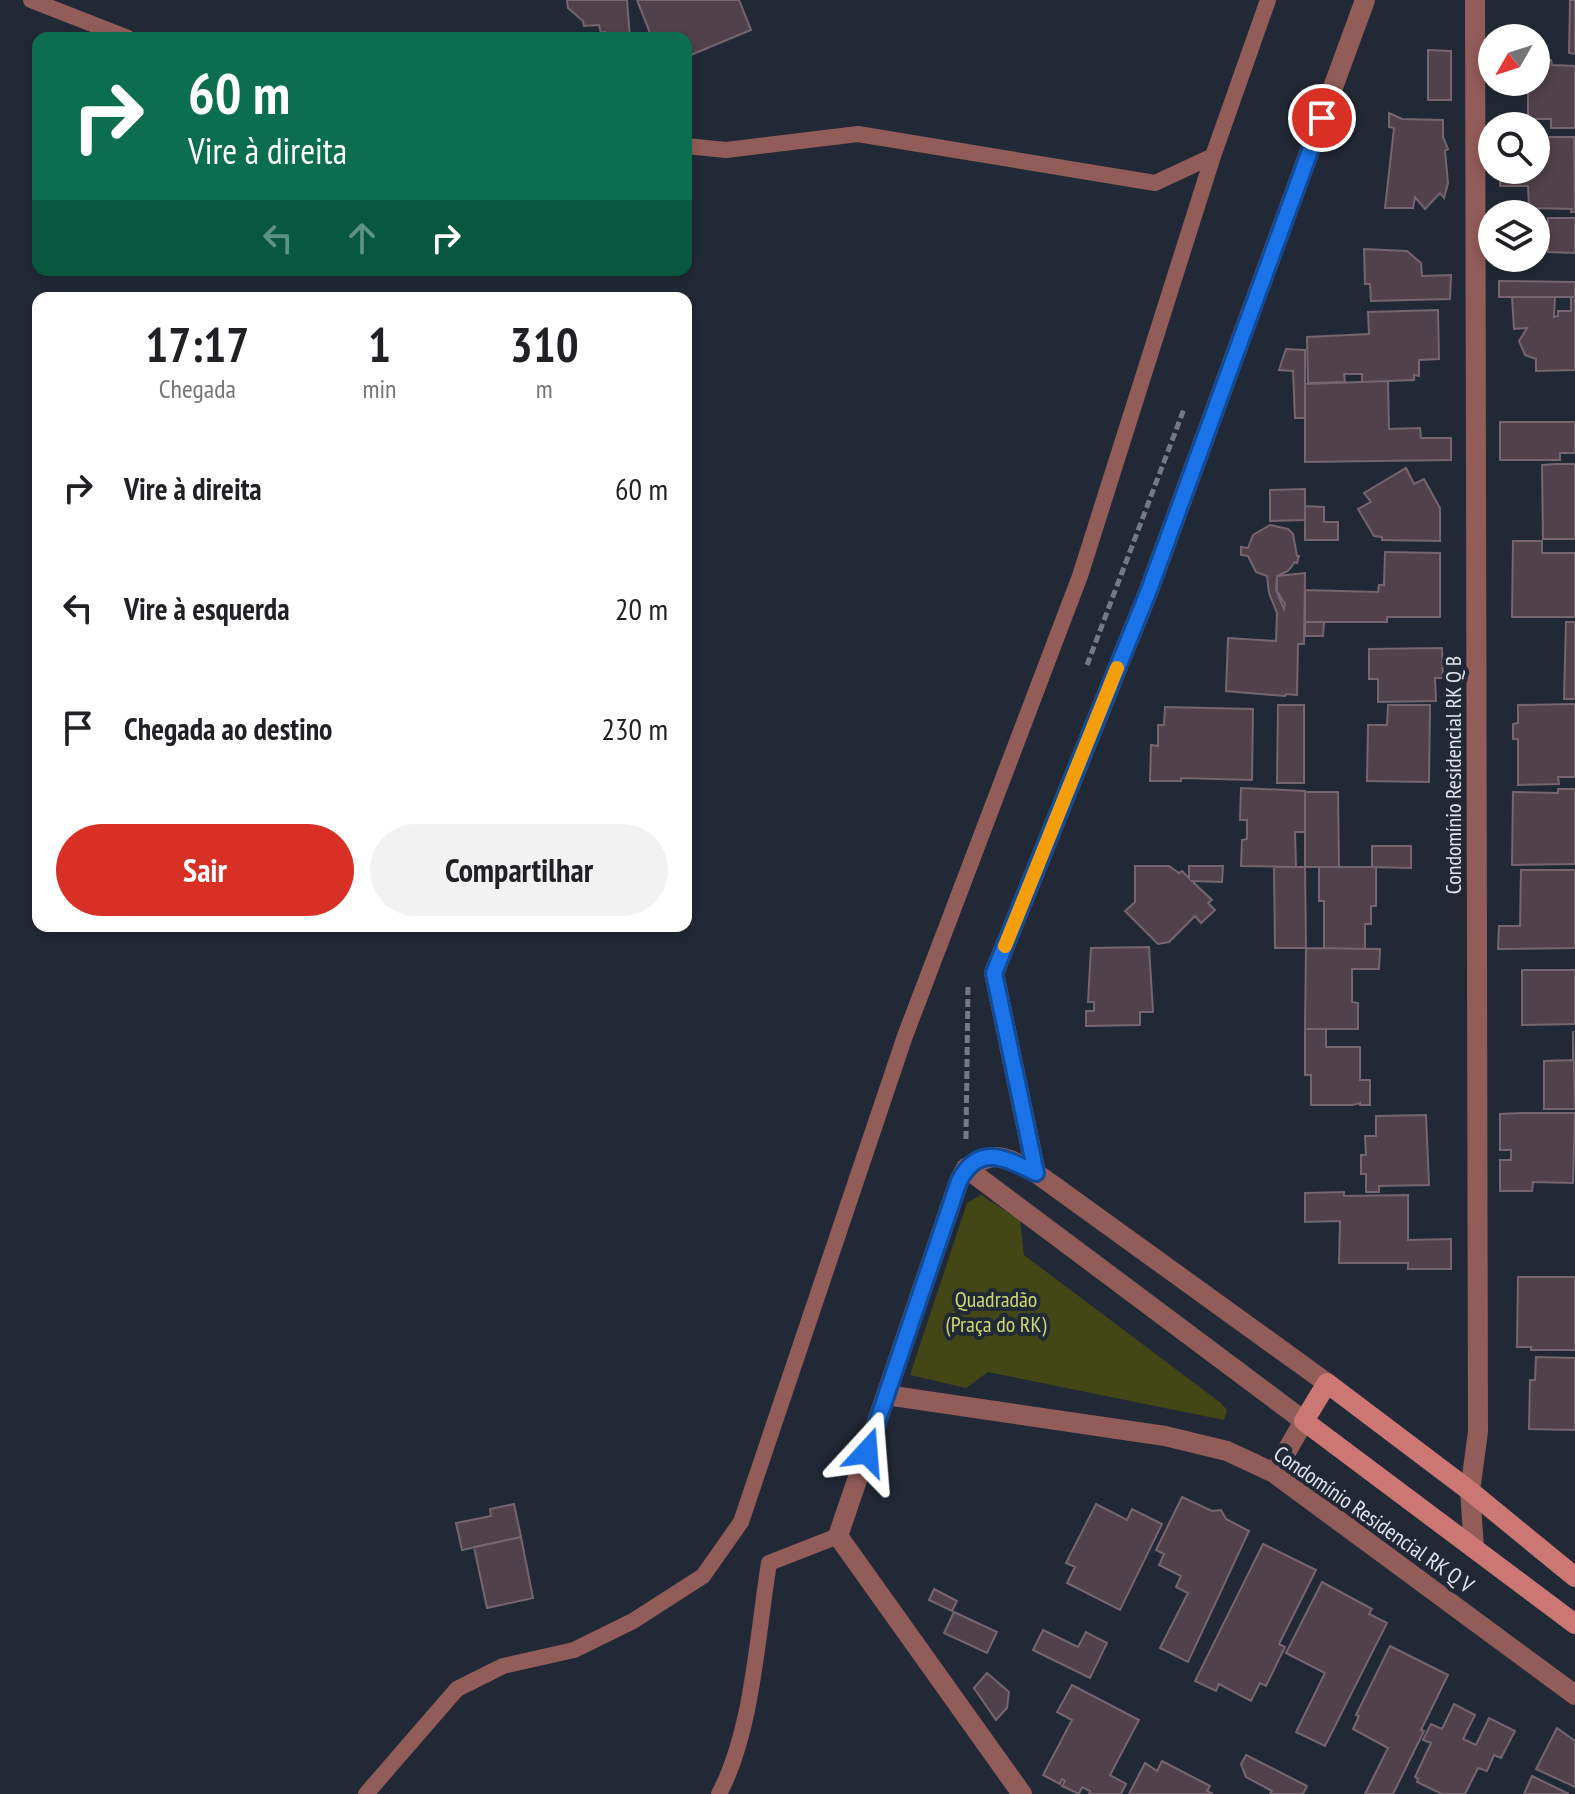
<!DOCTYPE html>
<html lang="pt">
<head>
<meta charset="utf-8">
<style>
	:root { --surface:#fff; --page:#f2f2f2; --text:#202124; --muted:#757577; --accent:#d93025 }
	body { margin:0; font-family:"PT Sans Narrow",sans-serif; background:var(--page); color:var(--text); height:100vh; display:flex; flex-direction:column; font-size:30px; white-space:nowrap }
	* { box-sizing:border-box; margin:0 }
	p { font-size:26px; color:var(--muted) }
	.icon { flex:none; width:44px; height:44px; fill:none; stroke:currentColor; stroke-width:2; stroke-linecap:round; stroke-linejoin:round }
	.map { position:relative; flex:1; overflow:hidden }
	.details { position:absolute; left:32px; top:292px; width:660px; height:640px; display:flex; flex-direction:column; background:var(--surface); border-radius:16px; box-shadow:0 4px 12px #0003 }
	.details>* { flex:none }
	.top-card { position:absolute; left:32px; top:32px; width:660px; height:244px; border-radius:16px; box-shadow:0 4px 12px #0003; background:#0b6e4f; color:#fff; overflow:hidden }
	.needle { width:52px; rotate:231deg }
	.tools { position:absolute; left:1478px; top:24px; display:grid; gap:16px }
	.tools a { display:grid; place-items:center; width:72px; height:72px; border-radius:50%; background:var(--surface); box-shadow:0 4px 12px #0003; font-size:40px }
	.pin { position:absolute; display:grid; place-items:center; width:68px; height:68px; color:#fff; margin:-34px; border:4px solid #fff; border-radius:50%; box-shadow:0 2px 8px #0007 }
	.me { position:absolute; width:88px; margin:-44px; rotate:19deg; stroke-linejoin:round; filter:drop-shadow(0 0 6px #0008) }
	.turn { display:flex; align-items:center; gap:28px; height:168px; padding:0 24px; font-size:36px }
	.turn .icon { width:104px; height:104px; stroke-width:2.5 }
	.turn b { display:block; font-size:56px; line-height:68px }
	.lanes { display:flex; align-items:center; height:76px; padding:0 24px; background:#0003; justify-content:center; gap:40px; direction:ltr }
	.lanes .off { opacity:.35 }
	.eta { display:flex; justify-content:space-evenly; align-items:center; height:136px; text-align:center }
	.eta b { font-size:48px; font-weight:700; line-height:56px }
	.action { display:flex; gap:16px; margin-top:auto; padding:16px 24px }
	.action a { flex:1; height:92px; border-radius:48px; background:var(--accent); color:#fff; font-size:32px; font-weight:700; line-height:92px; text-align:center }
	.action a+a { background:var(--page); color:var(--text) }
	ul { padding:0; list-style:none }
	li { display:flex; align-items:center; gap:24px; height:120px; padding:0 24px }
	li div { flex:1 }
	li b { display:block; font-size:30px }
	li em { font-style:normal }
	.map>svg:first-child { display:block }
</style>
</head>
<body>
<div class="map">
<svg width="1575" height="1794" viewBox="0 0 1575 1794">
	<rect width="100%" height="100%" fill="#222936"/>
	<!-- green -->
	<path fill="#434615" d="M981,1195L1020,1220L1024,1255L1221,1403L1227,1410L1224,1420L988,1372L966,1388L910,1375L967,1203Z"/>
	<!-- building -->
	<path fill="#51414a" stroke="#76656f" stroke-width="2" d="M567,0H627L630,38H606L605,32L601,33L599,25L584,26L583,21L568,8Z
		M637,0H739L751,30L686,57V38H652Z
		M1570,0H1575V54L1569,53Z
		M1428,50L1451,51V100H1428Z
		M1536,60H1551L1552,65L1575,66V128H1551V119H1528V82H1536Z
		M1389,113L1402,119L1443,120V137L1448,149L1445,151L1448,183L1444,198L1440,193L1425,209L1415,197L1413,208H1385L1394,128L1389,127Z
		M1536,137H1574L1575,212H1571L1572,209L1529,208L1528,186H1500V170H1536Z
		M1548,218H1575V253L1548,252Z
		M1364,249L1407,251L1421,263L1422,276L1451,275L1450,299L1371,301L1370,284H1365Z
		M1499,281L1575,282V297H1499Z
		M1512,297H1555L1554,317L1558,316V311H1571V297H1575V370L1536,371V359L1525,355L1519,341L1527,328L1514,329Z
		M1438,310L1439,359L1419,360V376L1414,375V380L1362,382V374H1344L1345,382L1308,383L1307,337L1369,334L1368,312Z
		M1286,349L1305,350V418H1295L1293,371L1279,370Z
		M1388,381L1389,429L1420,428L1421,438H1451V460L1305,462V384Z
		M1500,422H1575V453H1560V460H1500Z
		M1556,464H1575V539H1543L1542,465Z
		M1406,468L1414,484L1424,479L1440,508V541L1382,540V537L1374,536L1358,509L1371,502L1364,493Z
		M1305,489V520L1270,521V490Z
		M1305,506L1324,507V522H1338V540H1305Z
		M1270,525L1288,529L1293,534L1297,556H1299L1297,563L1295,562L1288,571L1277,576L1276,590L1284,609L1285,604L1277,591V576L1305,573L1304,644H1298L1297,695L1286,694L1285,696L1226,691L1228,638L1276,641L1277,613L1269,593L1267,576L1256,572L1248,556L1241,555V547L1248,548L1253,535Z
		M1513,541H1542V553H1575V617H1512Z
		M1385,552L1440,553V617H1387V622H1305V590L1378,592L1379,585H1384Z
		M1305,622H1324L1323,636H1305Z
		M1566,622H1575V699H1564Z
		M1442,648L1443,678H1435L1436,701L1378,702V679H1369V649Z
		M1575,704V777H1558L1559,784L1518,785V739H1513V724L1518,723V705Z
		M1278,705H1304V783H1277Z
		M1388,705H1430L1429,782L1367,781L1368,725H1387Z
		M1165,707L1253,709L1252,780L1181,778V781H1150L1151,745L1158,746V725H1164Z
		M1241,788L1305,791V832H1295L1296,867L1241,866L1242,840L1247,839V820H1240Z
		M1558,789H1575V864L1512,865L1513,792L1558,793Z
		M1305,792H1338L1339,867H1305Z
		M1372,846H1411V868L1372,867Z
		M1135,866H1169L1179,873L1182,871L1189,878V866H1223L1222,882L1192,881L1212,900L1208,903L1215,910L1201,923L1195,916L1169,942L1158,944L1125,911L1135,902Z
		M1274,867H1305L1306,948H1275Z
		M1319,867H1376V906H1371V924H1365V949L1324,948V901H1319Z
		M1521,870H1575V948L1498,949L1499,926H1520Z
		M1149,947L1153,1012H1140V1025L1086,1026V1011H1094V1002H1088L1091,948Z
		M1306,948L1380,949L1379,969H1352V1002L1358,1003V1029H1305Z
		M1522,970H1575V1024L1522,1025Z
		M1305,1029H1326V1047H1360V1080H1370V1105H1360V1103L1353,1105H1311V1075H1305Z
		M1573,1031L1575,1109H1544V1061L1573,1060Z
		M1521,1113H1575L1573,1183L1533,1182L1532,1191H1500V1160H1511V1150H1500V1114Z
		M1426,1115L1429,1185L1379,1186V1192H1366V1174H1361V1155H1366L1365,1136H1376V1116Z
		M1344,1192V1196L1408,1195V1240L1451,1239V1269H1408V1263H1339L1340,1221L1305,1222V1193Z
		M1518,1277H1575V1350H1531V1347H1517Z
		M1536,1357L1575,1358V1430L1529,1429L1530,1380H1535Z
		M1182,1497L1212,1511L1221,1510L1226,1519L1249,1531L1188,1662L1160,1648L1188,1593L1176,1587L1181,1576L1159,1565L1164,1554L1156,1550Z
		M514,1504L521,1537L462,1550L456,1523L491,1516L490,1509Z
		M1096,1504L1127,1520L1132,1509L1162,1524L1120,1610L1067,1583L1075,1567L1066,1563Z
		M521,1537L533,1598L487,1608L474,1547Z
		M1263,1544L1316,1570L1279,1644L1285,1647L1266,1686L1260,1683L1251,1701L1219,1684L1216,1691L1195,1681Z
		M1322,1582L1372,1609L1369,1614L1387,1623L1325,1746L1296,1732L1325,1673L1286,1653Z
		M934,1589L957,1601L952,1611L929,1600Z
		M954,1612L997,1632L987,1653L944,1633Z
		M1043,1630L1078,1647L1086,1632L1107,1643L1090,1678L1033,1650Z
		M1390,1646L1448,1675L1421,1730L1424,1731L1393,1794H1365L1388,1748L1353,1729L1359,1716L1356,1715Z
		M987,1673L1009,1692L1007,1708L996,1720L974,1688Z
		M1072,1685L1139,1720L1110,1775L1126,1784L1121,1794H1089L1090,1791L1082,1787L1079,1794L1062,1786L1065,1781L1062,1779L1060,1784L1043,1775L1072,1720L1057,1712Z
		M1454,1704L1475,1715L1463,1739L1476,1745L1489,1718L1515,1731L1501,1758L1494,1755L1487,1771L1478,1768L1465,1794H1442L1417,1782L1418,1779L1415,1777L1431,1743L1423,1740L1431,1724L1442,1729Z
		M1557,1728L1575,1741V1787L1536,1769Z
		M1246,1755L1307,1786L1303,1794H1270L1272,1791L1246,1777L1241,1764Z
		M1162,1761L1210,1786L1207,1791L1213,1794H1129L1145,1763L1157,1771Z
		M1532,1776L1569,1794H1524Z"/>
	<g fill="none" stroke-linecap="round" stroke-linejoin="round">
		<!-- path -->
		<path stroke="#747a85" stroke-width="5" stroke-dasharray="8 4" stroke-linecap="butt" d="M1087,665L1184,409
			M966,1139L968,985"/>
		<!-- lane -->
		<path stroke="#925c59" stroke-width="16" d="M31,0L128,38
			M686,146L726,150L858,134L1155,183L1213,156L1268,0
			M366,1794L457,1689L503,1666L574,1650L633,1621L703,1576L741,1522L905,1036L1080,576L1213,156
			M719,1794C753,1730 757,1636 769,1563L838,1536"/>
		<!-- street -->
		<path stroke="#925c59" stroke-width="20" d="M966,1168L959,1181L838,1536L1022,1794
			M966,1168L1304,1421L1274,1473
			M966,1168C999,1149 1004,1157 1036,1173L1327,1383
			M1036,1173L994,973L1149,590L1365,0
			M886,1395L1165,1436L1227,1451L1274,1473L1575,1695
			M1474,1548L1470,1491L1478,1432L1475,0"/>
		<!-- secondary -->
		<path stroke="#cd7774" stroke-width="20" d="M1575,1577L1470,1491L1327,1383L1304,1421L1575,1624"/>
	</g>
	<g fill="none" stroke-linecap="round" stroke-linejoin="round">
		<defs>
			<path id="route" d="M867,1452L959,1181C979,1143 1005,1158 1036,1173L994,973L1149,590L1322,118"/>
		</defs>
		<!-- route casing -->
		<use href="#route" stroke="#114b97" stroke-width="20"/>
		<!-- route -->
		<use href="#route" stroke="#1a73e8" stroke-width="14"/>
		<!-- slow -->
		<path stroke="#f59e0b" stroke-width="14" d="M1005,946L1117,668"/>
	</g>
	<g text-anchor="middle" stroke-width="8" stroke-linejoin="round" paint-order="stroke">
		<!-- street labels -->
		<g font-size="22" fill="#e2e6ef" stroke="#222936">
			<text transform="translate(1453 775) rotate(-90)" y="8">Condomínio Residencial RK Q B</text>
			<text transform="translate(1374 1519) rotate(35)" y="8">Condomínio Residencial RK Q V</text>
		</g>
		<!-- park labels -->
		<g font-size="22" fill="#d0d86f" stroke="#222936">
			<text x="996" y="1307">Quadradão<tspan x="996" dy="25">(Praça do RK)</tspan></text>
		</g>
	</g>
</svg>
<div class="tools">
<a><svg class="needle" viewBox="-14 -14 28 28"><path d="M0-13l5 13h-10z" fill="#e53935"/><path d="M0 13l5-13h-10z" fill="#757577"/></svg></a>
<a><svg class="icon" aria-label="search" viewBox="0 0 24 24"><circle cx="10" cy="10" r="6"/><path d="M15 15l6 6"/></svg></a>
<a><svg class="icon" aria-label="layers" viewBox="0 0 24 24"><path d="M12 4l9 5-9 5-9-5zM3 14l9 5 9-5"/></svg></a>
</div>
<div class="pin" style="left:1322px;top:118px;background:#d93025"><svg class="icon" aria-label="arrive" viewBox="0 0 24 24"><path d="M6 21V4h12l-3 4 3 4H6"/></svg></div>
<svg class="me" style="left:867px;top:1452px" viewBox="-20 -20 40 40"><path d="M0-17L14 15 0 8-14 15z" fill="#1a73e8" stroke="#fff" stroke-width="4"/></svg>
<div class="top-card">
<div class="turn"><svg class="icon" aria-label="right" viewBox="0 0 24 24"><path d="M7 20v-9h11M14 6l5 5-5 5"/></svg><div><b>60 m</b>Vire à direita</div></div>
<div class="lanes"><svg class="icon off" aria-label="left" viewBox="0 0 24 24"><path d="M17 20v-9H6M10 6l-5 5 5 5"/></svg><svg class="icon off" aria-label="ahead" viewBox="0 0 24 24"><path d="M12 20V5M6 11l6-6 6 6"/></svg><svg class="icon" aria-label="right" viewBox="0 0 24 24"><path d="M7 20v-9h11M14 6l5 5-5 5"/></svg></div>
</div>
<section class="details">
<div class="eta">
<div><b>17:17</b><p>Chegada</p></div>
<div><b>1</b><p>min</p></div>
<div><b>310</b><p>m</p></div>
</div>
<ul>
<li><svg class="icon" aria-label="right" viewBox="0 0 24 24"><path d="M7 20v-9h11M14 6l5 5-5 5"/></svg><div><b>Vire à direita</b></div><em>60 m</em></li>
<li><svg class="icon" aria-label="left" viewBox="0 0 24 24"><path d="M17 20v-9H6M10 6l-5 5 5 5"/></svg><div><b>Vire à esquerda</b></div><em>20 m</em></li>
<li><svg class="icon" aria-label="arrive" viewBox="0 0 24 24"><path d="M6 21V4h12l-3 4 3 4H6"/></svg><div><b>Chegada ao destino</b></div><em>230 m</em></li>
</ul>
<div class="action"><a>Sair</a><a>Compartilhar</a></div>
</section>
</div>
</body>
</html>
